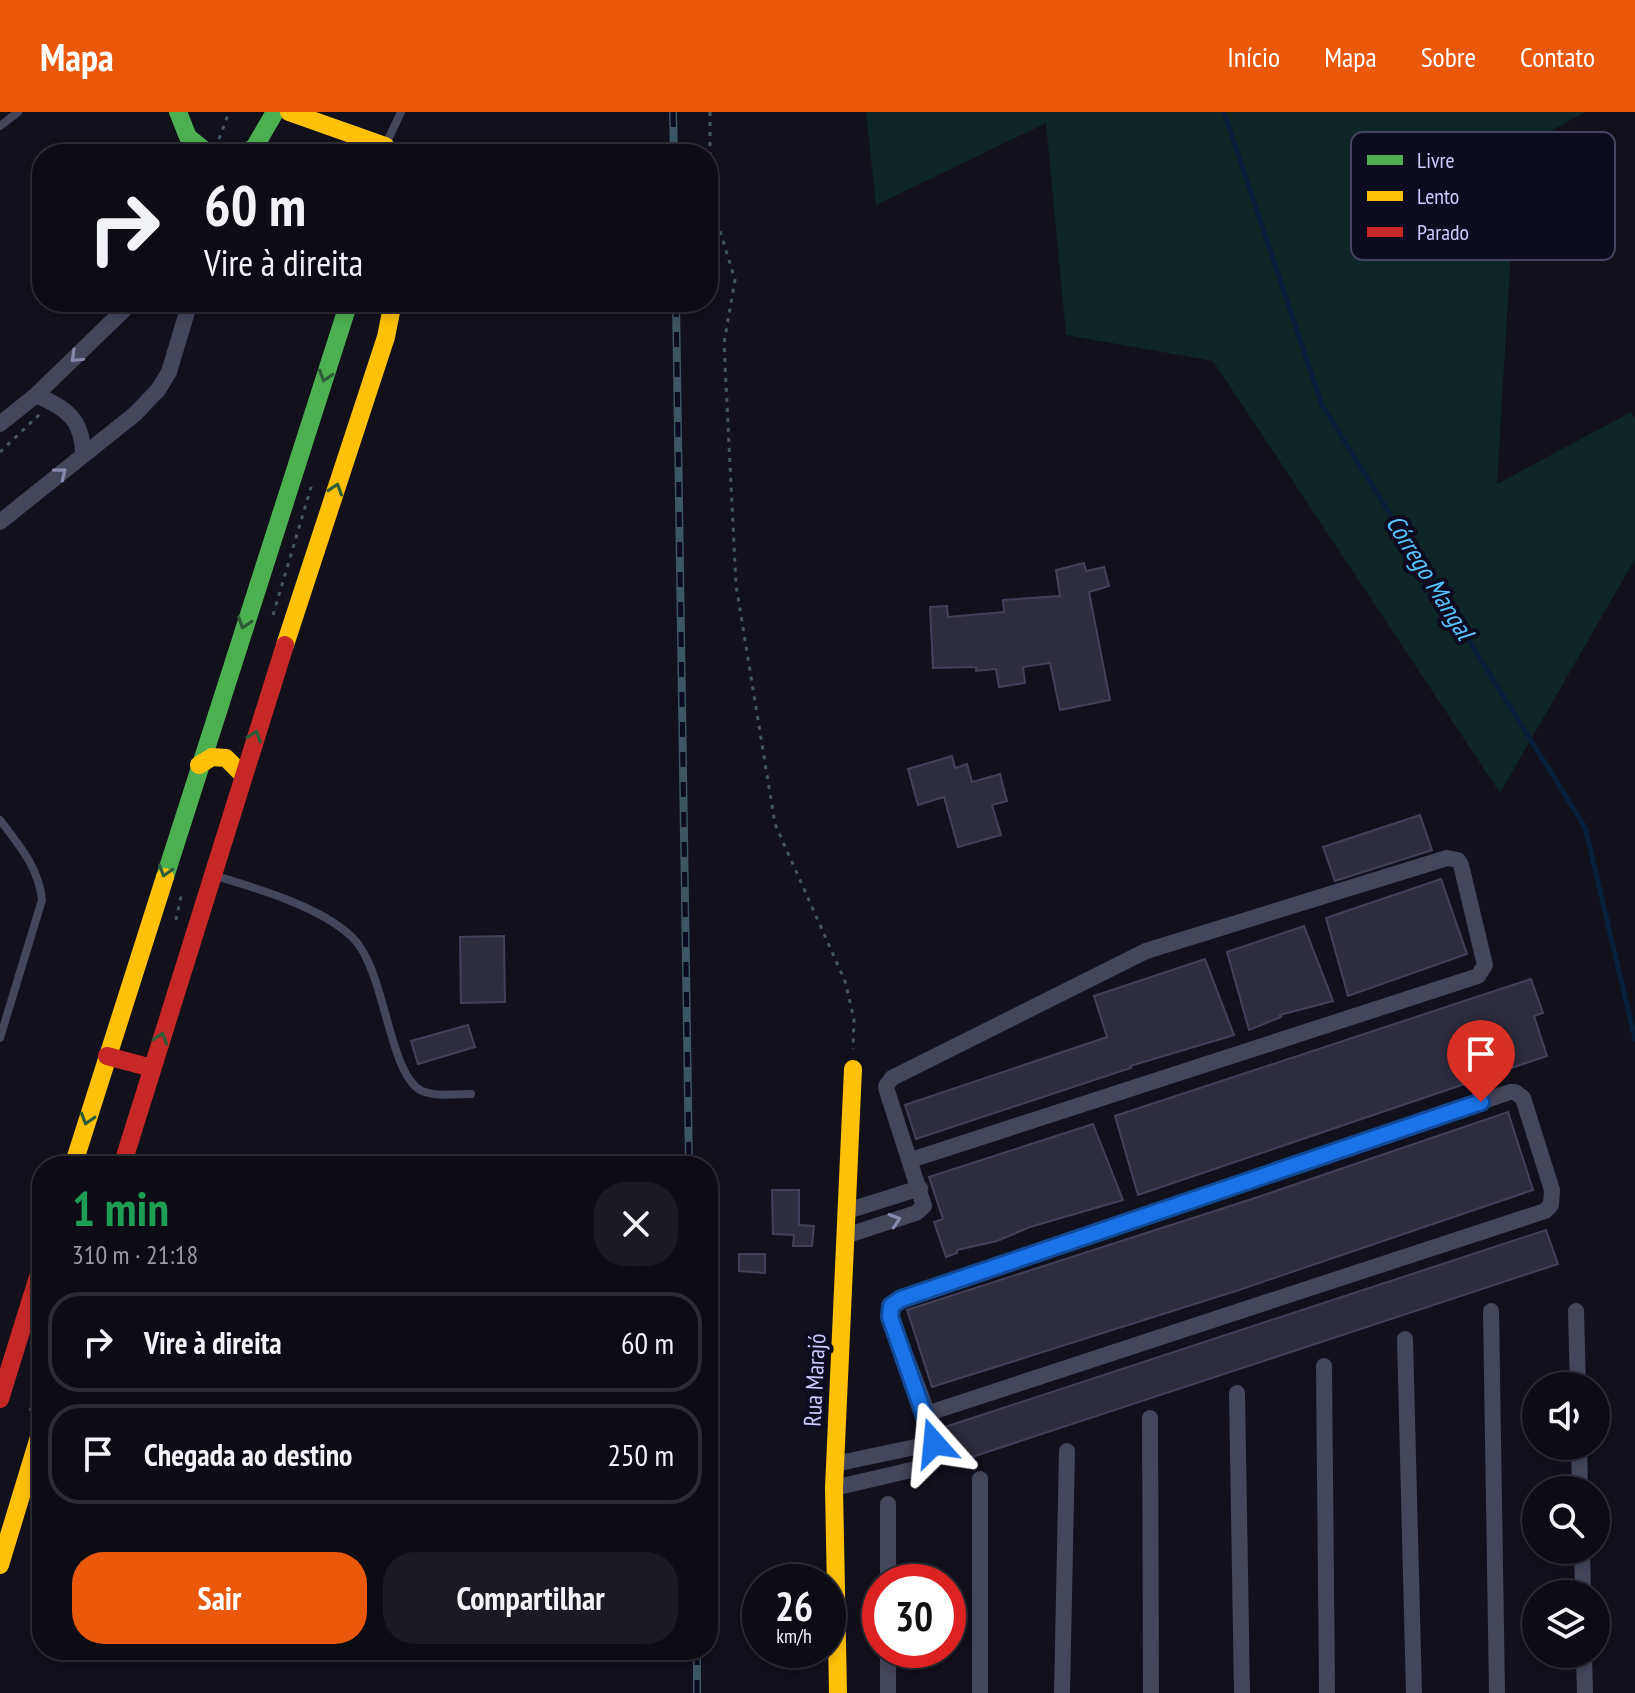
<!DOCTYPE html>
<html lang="pt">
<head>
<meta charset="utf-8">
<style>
	:root { --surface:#0d0c14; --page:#1b1a22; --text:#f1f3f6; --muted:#9a9ba0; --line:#2d2c34; --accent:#ea580c }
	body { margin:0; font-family:"PT Sans Narrow",sans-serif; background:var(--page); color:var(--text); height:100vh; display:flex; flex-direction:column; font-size:30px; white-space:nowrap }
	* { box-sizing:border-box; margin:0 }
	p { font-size:26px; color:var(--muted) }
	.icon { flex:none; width:44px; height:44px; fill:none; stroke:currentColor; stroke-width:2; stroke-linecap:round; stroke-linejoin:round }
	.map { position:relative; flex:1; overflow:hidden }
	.side { position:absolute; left:32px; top:1044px; width:686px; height:504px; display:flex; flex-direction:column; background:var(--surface); border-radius:32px; box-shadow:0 4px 12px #0003,0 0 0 2px var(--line) }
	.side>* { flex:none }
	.guide { position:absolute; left:32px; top:32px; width:686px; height:168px; border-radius:32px; box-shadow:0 4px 12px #0003,0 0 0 2px var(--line); background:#0d0c14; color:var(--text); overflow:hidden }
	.buttons { position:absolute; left:1522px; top:1260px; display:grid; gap:16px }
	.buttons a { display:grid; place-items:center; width:88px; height:88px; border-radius:50%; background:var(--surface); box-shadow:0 4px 12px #0003,0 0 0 2px var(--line); font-size:40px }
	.speed { position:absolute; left:742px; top:1452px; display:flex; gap:16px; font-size:40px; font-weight:700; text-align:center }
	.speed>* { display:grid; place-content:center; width:104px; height:104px; border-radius:50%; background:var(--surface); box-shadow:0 4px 12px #0003,0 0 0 2px var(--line); line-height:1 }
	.speed small { font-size:20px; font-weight:400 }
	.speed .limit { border:12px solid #d22; background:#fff; color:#111 }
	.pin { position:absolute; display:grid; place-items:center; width:68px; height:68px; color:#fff; margin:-82px -34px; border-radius:50% 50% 50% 0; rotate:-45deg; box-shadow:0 0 8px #0007 }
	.pin .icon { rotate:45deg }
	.me { position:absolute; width:88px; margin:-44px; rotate:342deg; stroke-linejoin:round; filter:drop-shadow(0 0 6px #0008) }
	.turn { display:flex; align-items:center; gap:28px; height:168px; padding:0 40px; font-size:36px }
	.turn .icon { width:104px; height:104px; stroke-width:2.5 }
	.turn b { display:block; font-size:56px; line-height:68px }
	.round { display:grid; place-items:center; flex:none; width:84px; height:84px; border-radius:32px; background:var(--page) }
	.head { display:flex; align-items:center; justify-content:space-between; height:136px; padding:0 40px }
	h1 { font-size:48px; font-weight:800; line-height:60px; color:#1e9e55 }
	.primary-button { display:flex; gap:16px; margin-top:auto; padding:16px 40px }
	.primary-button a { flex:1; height:92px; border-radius:32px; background:var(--accent); color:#fff; font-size:32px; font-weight:800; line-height:92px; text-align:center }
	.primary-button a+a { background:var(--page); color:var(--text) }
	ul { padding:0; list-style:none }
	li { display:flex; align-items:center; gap:24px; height:100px; margin:0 16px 12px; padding:0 24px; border:4px solid var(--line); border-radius:32px }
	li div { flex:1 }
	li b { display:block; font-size:30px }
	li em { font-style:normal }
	header { display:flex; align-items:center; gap:48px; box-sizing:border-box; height:112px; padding:0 40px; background:var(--accent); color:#fff }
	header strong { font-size:38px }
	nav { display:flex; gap:44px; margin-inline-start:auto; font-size:28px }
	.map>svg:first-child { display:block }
</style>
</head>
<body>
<header>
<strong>Mapa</strong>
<nav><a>Início</a><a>Mapa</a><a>Sobre</a><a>Contato</a></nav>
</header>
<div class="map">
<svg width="1635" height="1581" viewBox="0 0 1635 1581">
	<rect width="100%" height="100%" fill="#11101b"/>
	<!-- green -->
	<path fill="#0e2625" d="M866,0H1585L1517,38L1497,372L1631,300L1635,307V447L1500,681L1213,249L1066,223L1046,11L876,93Z"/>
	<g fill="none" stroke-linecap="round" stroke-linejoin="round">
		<!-- stream -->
		<path stroke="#081f3b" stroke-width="5" d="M1224,0L1322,293L1585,715L1635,927"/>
	</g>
	<!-- building -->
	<path fill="#2e2d3e" stroke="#43415a" stroke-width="2" d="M1084,451L1086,459L1104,455L1109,474L1089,480L1110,588L1060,598L1050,551L1023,555L1025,571L999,575L996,557L976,559V555L933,556L930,495L947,494L948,505L1004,500L1003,488L1060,484L1056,458Z
		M952,644L955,656L967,652L972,670L1000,662L1007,689L992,693L1001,723L958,735L944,685L918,693L908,657Z
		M1420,703L1432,738L1335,769L1323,735Z
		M1441,767L1467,842L1348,884L1326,806Z
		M1304,814L1333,889L1280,903L1281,905L1249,918L1227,840Z
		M504,824L505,890L461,891L460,825Z
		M1205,847L1234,923L1130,954L1131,956L916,1027L905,993L1107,925L1094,884Z
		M1531,867L1543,901L1534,904L1547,944L1138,1083L1115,1004Z
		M468,913L475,935L418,952L411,929Z
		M1508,1000L1533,1078L1239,1178L932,1275L907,1198L1258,1085Z
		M1093,1012L1123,1088L1030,1115L997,1129L957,1138V1141L946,1145L934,1110L943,1107L929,1065Z
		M772,1078H799V1113L814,1114L812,1134H793L794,1123L773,1122Z
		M1546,1118L1558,1152L957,1350L945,1315Z
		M739,1142H765V1161L739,1159Z"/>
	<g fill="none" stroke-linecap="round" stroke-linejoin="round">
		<!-- path -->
		<path stroke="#455762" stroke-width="3" stroke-dasharray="4 6" stroke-linecap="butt" d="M710,0V54L718,112L735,168L724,231L736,473L775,712L845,869L854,907L853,937
			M219,27L229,0
			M0,340L40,302
			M273,503L312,372
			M176,808L181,784
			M30,1299L42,1262"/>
		<!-- lane -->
		<path stroke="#44465c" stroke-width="8" d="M0,14L18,0
			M386,32L401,0
			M0,708C19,733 39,756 42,788L0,926
			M212,763C253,775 320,794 352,825C386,857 388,963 422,979C437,985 456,982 471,982"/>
		<!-- street -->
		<path stroke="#44465c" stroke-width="16" d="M36,283C67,296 83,308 83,343
			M0,312L36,283L132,190
			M0,410L135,302L158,278L169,260L190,190
			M847,1099L920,1076
			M845,1124L916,1101L924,1094L887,979L886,974L892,966L1146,839L1447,746L1458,748L1461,753L1485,853L1478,864L911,1048
			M1491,1199L1497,1581
			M1576,1199L1578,1274
			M1405,1227L1414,1581
			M1324,1254L1327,1581
			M1237,1281L1242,1581
			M1150,1306L1151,1581
			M1579,1334L1580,1378
			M835,1352L934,1331
			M834,1376L924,1355C933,1350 934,1344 934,1334C934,1307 901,1235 890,1205L891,1194L901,1187L1510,980H1515L1523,986L1552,1078L1551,1093L1545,1099L926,1302
			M1582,1438L1583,1482
			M888,1470V1392
			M1584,1542L1585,1581
			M888,1581V1538
			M980,1581V1367
			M1062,1581L1067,1339"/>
		<!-- fast -->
		<path stroke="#4caf50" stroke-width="18" d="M178,0L188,25L209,42
			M241,42L254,36L275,0
			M165,765L349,190"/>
		<!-- slow -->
		<path stroke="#ffc107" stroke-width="18" d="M289,0L385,34V42
			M285,533L386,225L393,190
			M199,653L212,645L226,646L242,662
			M73,1054L165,765
			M0,1453L42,1315
			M838,1581L834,1376L853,957"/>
		<!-- jam -->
		<path stroke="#c62828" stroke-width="18" d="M107,944L152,956
			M122,1054L285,533
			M0,1287L42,1152"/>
		<defs>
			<path id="rail" d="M673,0L674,42
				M676,190L689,1054
				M697,1538V1581"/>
		</defs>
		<!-- rail casing -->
		<use href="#rail" stroke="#3d5664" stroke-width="8"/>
		<!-- rail -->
		<use href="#rail" stroke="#0d0b20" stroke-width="5" stroke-dasharray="15" stroke-linecap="butt"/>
	</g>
	<!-- one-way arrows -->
	<defs><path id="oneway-chevron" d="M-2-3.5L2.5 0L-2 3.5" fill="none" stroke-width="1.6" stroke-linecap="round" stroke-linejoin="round" transform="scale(2)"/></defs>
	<g stroke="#8788ae">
		<use href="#oneway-chevron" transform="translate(76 245) rotate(136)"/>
		<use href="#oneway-chevron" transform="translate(61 361) rotate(-39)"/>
		<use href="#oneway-chevron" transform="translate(895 1108) rotate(-18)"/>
	</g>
	<g stroke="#2c5d38">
		<use href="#oneway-chevron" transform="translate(325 264) rotate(108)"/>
		<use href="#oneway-chevron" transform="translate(336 377) rotate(-72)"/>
		<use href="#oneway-chevron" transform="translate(244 511) rotate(108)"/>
		<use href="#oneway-chevron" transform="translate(255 624) rotate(-72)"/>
		<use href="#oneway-chevron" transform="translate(165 759) rotate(107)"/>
		<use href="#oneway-chevron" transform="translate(161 926) rotate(-73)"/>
		<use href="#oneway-chevron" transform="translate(87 1007) rotate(107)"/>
	</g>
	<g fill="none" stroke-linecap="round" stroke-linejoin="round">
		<defs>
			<path id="route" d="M934,1331L890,1205L891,1194L901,1187L1481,990"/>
		</defs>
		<!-- route casing -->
		<use href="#route" stroke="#114b97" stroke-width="20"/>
		<!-- route -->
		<use href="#route" stroke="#1a73e8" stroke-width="14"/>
	</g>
	<g text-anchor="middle" stroke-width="8" stroke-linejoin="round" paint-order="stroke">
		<!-- street labels -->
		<g font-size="24" fill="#cacaff" stroke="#0d0b20">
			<text transform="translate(815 1268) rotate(-87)" y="8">Rua Marajó</text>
		</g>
		<!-- water labels -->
		<g font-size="26" font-style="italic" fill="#58c4ff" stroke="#0d0b20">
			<text transform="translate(1430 465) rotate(58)" y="9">Córrego Mangal</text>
		</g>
	</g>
	<!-- legend -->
	<rect x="1351" y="20" width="264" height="128" rx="12" fill="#0d0b20" stroke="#464463" stroke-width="2"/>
	<rect x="1367" y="43" width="36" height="10" fill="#4caf50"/>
	<rect x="1367" y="79" width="36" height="10" fill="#ffc107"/>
	<rect x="1367" y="115" width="36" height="10" fill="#c62828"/>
	<g font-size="22" fill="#cacaff">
		<text x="1417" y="56">Livre</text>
		<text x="1417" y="92">Lento</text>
		<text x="1417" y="128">Parado</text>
	</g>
</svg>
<div class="buttons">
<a><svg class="icon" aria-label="sound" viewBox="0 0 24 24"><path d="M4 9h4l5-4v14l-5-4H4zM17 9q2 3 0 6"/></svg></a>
<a><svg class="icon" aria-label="search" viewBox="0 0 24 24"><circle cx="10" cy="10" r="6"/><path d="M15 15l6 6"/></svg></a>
<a><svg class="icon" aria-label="layers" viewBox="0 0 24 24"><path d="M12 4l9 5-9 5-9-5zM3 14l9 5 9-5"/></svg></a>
</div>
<div class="speed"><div>26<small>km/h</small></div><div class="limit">30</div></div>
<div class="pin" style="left:1481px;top:990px;background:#d93025"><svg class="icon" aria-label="arrive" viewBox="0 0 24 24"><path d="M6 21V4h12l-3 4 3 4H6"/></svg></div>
<svg class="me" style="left:934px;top:1331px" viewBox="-20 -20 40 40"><path d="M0-17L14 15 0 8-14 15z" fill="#1a73e8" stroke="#fff" stroke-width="4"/></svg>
<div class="guide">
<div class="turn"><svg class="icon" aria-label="right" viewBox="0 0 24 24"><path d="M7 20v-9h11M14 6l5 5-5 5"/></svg><div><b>60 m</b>Vire à direita</div></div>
</div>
<section class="side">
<div class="head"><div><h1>1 min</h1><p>310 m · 21:18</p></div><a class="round"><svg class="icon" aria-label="close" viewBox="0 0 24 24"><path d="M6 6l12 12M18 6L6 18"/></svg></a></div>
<ul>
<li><svg class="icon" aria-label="right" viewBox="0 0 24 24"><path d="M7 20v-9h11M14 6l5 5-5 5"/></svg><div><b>Vire à direita</b></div><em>60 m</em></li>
<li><svg class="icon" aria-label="arrive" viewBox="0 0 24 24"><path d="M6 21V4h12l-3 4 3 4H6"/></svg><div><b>Chegada ao destino</b></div><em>250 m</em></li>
</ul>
<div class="primary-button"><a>Sair</a><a>Compartilhar</a></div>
</section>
</div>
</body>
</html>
